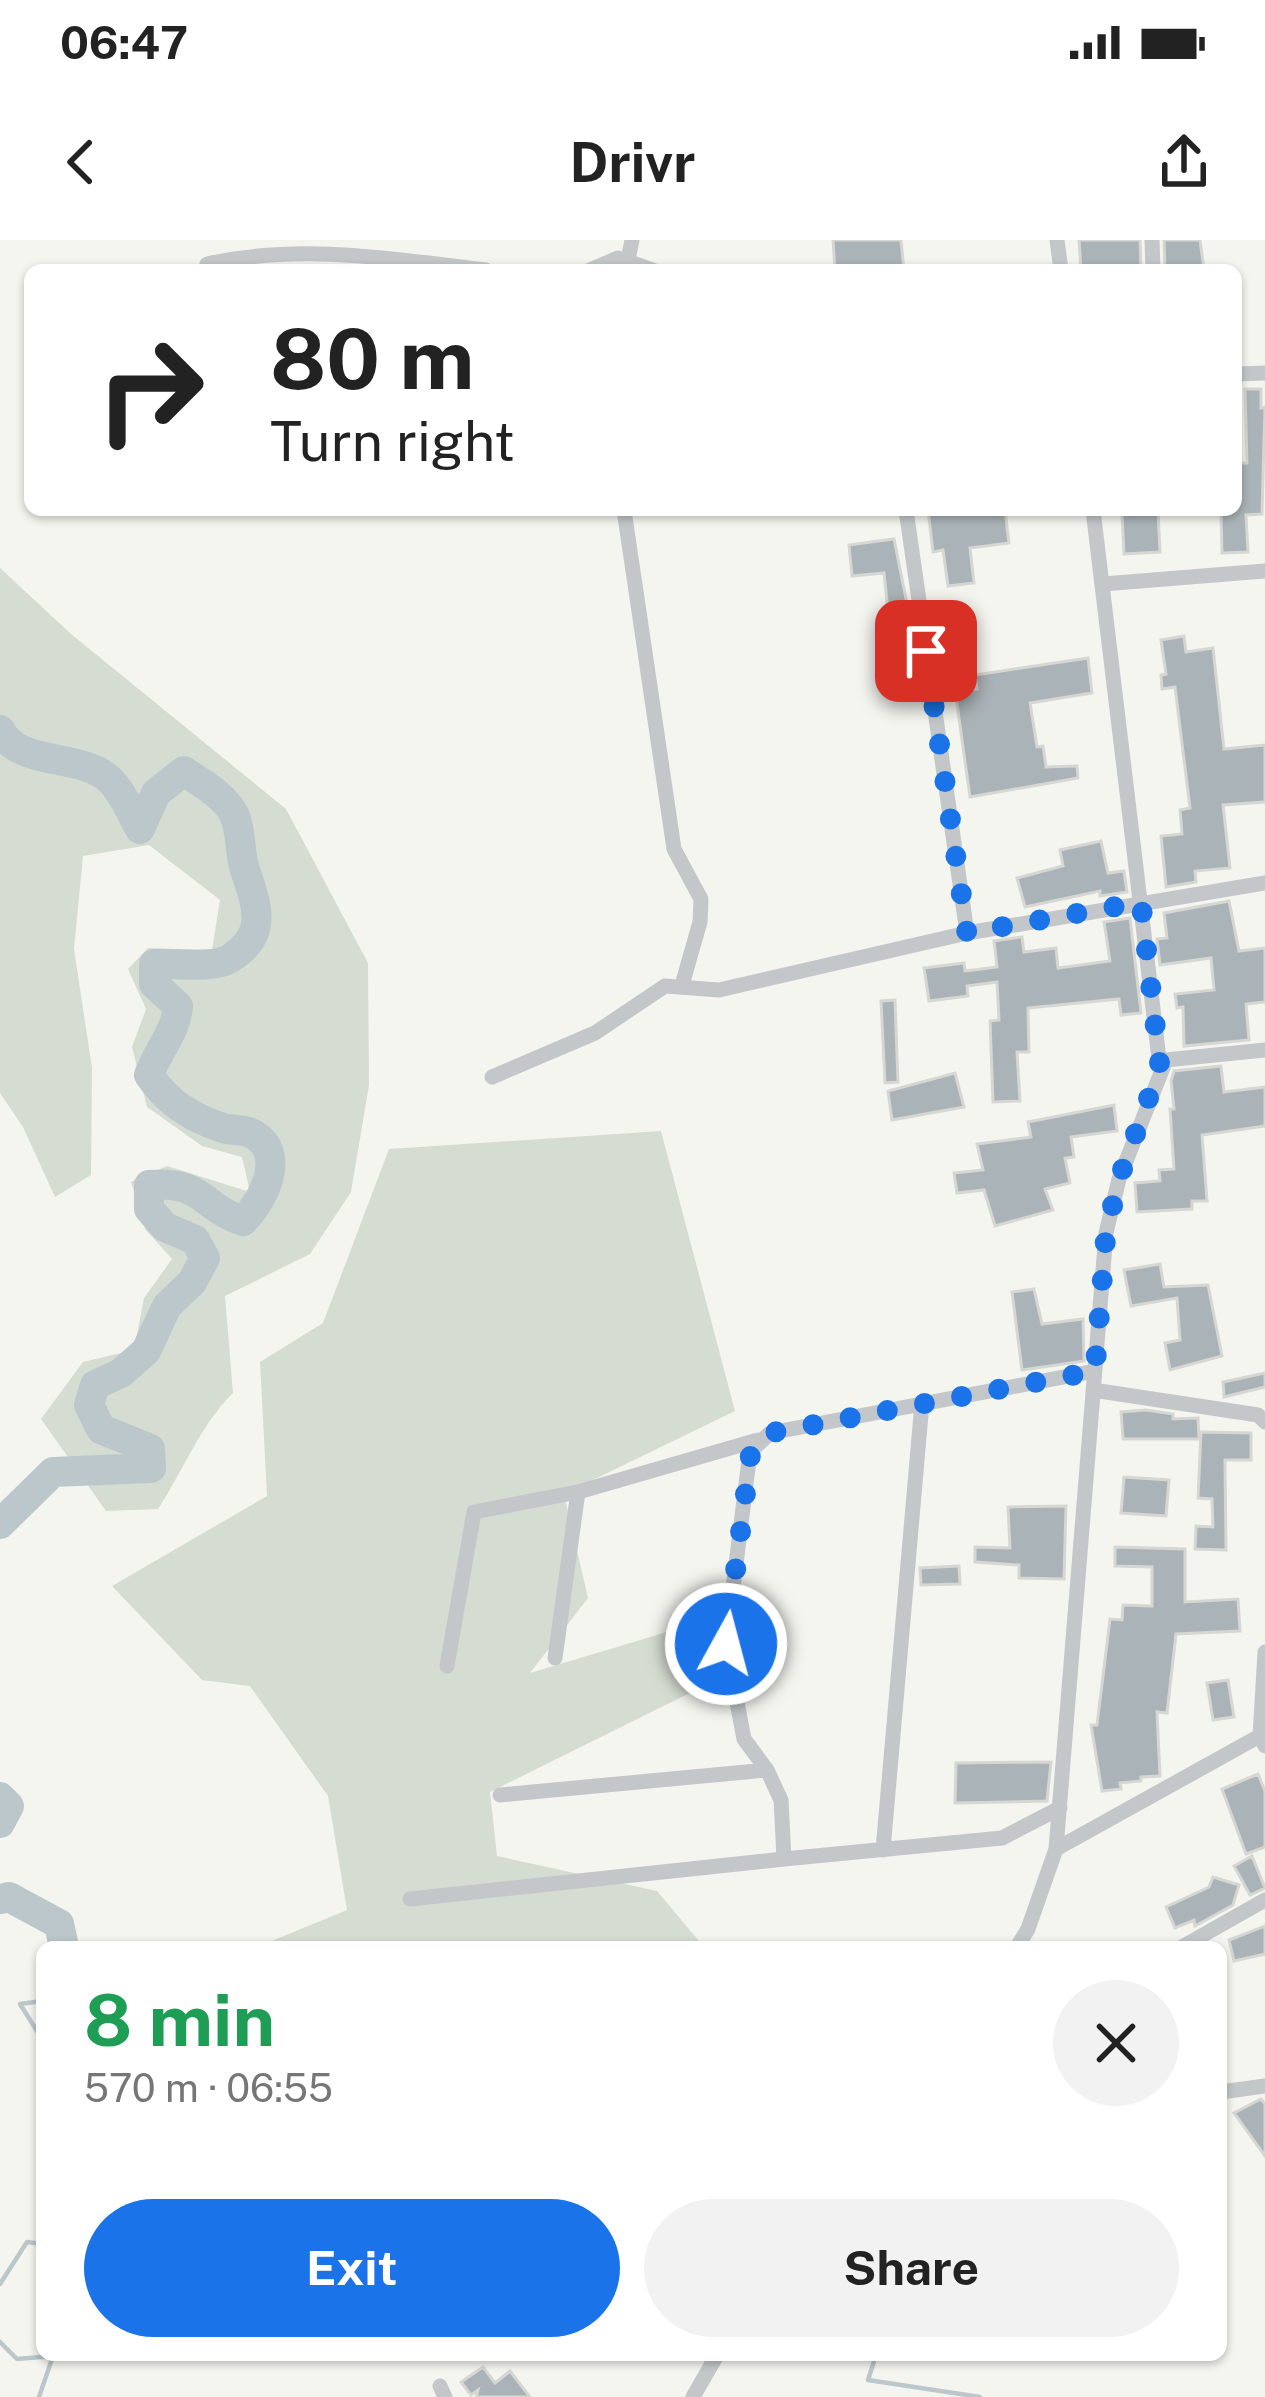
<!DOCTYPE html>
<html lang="en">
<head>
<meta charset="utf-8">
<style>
	:root { --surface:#fff; --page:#f2f2f2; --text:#222; --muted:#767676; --accent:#1a73e8 }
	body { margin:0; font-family:"Public Sans",sans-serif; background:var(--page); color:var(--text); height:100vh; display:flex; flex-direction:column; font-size:45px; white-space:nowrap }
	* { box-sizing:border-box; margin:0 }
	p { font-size:39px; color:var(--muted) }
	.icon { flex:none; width:66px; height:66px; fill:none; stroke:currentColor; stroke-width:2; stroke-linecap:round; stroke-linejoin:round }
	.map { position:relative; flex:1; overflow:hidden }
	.details { position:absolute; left:36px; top:1701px; width:1191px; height:420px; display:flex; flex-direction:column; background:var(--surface); border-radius:18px; box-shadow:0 3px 9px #0004 }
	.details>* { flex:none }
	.top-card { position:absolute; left:24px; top:24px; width:1218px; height:252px; border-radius:18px; box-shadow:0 3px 9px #0004; background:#fff; color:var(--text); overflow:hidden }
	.pin { position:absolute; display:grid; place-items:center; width:102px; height:102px; color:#fff; margin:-51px; border-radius:24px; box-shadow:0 6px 18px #0006 }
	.me { position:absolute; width:132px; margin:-66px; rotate:7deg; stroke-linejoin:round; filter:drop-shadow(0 0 9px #0008) }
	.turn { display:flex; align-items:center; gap:42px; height:252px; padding:0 48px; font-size:54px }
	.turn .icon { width:156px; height:156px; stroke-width:2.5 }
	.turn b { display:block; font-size:84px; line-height:102px }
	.round { display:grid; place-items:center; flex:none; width:126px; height:126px; border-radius:63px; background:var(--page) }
	.overview { display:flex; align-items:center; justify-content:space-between; height:204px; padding:0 48px }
	h1 { font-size:72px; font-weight:700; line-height:90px; color:#1e9e55 }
	.action { display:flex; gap:24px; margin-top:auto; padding:24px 48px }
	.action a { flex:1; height:138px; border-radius:72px; background:var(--accent); color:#fff; font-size:48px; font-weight:700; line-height:138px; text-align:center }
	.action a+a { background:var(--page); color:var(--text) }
	.status { display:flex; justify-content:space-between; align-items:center; height:84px; padding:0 60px; background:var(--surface); direction:ltr }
	.status svg { height:33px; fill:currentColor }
	header { display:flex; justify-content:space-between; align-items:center; height:156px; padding:0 48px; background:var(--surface); font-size:54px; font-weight:700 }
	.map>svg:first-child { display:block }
</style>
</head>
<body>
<div class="status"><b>06:47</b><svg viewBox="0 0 49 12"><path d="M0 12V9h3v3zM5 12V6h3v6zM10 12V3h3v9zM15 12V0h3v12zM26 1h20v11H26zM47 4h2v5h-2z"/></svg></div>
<header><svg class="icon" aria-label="back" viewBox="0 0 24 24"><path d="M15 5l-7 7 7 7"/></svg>Drivr<svg class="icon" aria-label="share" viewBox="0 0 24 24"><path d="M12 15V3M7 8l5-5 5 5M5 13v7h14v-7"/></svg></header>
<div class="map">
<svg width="1265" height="2157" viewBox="0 0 1265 2157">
	<rect width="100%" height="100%" fill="#f5f5f0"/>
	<!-- green -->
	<path fill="#d5dcd1" d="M0,328L71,394L286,569L368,723L369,845L351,952L310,1014L225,1056L233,1153C201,1184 183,1231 158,1269L106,1271L41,1179L83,1122L134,1110L144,1058L172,1019L145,989L131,942L167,926L250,952L242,917L202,906L147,867L132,807L146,769L128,729L148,708L212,710L220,660L149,605L83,616L74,709L92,828L91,935L55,957L23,887L0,853Z
		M661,891L735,1171L564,1254L588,1358L530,1433L687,1386L724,1436L490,1552L497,1616L657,1651L704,1707H257L347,1670L328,1556L250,1446L202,1440L112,1346L267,1256L260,1122L323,1083L389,909Z"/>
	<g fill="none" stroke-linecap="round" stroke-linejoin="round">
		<!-- stream -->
		<path stroke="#bbc7cb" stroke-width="4.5" d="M42,1761L20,1764L42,1799
			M0,2044L27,2002L42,2004
			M0,2102L17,2119L53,2116L39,2157
			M876,2115L868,2140L980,2157"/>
		<!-- river -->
		<path stroke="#bbc7cb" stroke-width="30" d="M0,490C20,528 81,512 110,540C123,553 131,573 140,589L156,553L184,531C201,543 224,555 234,574C242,591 239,613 245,630C257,666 269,695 229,719C212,729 175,723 154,724V744L178,766C176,792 158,810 149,835C167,862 191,878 223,888C231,891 243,889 251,893C289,912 263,961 243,981C201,967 203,940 149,945V969L165,987L195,1000L205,1018L192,1042L167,1066L146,1111L121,1133L95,1145L89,1165L101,1189L150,1209L151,1228L53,1232L0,1284
			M0,1557L9,1566L0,1583
			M0,1659L9,1657L59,1684L64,1707"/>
	</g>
	<!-- building -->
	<path fill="#aab3b7" stroke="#d6d6d3" stroke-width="3" d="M833,0H901L904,30H835Z
		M1079,0H1140L1141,30H1081Z
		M1164,0H1200L1204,30H1165Z
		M1245,149H1261V168L1265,167L1262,274L1246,275L1248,312L1222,313L1221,270H1236V223H1247Z
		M928,270H1005L1009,303L970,308L974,343L948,346L943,310L933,312Z
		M1158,272L1160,312L1124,314L1122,274Z
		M894,299L908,369L888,371L884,333L852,336L849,305Z
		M1184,396L1186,412L1213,408L1224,509L1265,505V562L1223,565L1230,628L1195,631L1196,642L1166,647L1161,596L1182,594L1180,570L1190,568L1175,447L1162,449L1161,435L1166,434L1161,400Z
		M1088,418L1092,453L1030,463L1037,507L1043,506L1046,527L1077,526L1078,538L970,557L955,450L977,449L975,435Z
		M1101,601L1108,633L1124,631L1127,652L1100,656V651L1025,667L1017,638L1063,626L1060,610Z
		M1229,661L1239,711L1265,708V762L1246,764L1249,800L1184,806L1183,767L1177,768L1175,754L1214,750L1211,718L1160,725L1157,699L1167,698L1164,673Z
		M1130,678L1141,773L1121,775L1119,759L1028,768L1029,812H1017L1020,861L993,862L990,781L999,780L997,742L967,746L968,756L929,761L924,728L964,723L965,731L997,727L994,701L1022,697L1024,712L1056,708L1058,728L1110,721L1104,682Z
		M895,760L898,842L885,843L881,761Z
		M1221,826L1224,852L1265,847V886L1202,895L1207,961H1192V969L1137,972L1135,943L1160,941L1159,930L1174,929L1170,869H1174L1171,841L1174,831Z
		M955,833L964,867L892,880L888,851Z
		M1114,865L1117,891L1071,897L1074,917L1065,918L1070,943L1045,949L1053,970L995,986L984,950L957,953L954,933L983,930L977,904L1031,897L1028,882Z
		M1160,1024L1164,1047L1208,1045L1222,1116L1170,1130L1165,1103L1180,1100L1177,1058L1131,1066L1124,1030Z
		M1034,1049L1042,1084L1083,1079L1084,1121L1022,1130L1012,1052Z
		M1265,1133V1147L1224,1157L1223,1142Z
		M1146,1170L1173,1174V1179L1198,1178L1199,1199H1123L1121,1172Z
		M1201,1192L1251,1193V1220H1225L1226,1310L1195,1309L1196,1286L1213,1287L1212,1259L1198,1258Z
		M1124,1237L1169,1240L1166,1276L1121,1273Z
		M1066,1266L1064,1339L1019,1338V1325L975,1322V1307L1010,1308L1008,1267Z
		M1115,1307L1185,1309V1362L1238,1359L1240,1391L1176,1394L1167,1473L1157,1472L1160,1536L1141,1537V1541L1120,1543L1121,1549L1102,1551L1091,1485H1097L1110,1379L1122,1380L1123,1365L1152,1366V1327L1115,1326Z
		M959,1326L960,1344L921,1345L920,1328Z
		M1228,1440L1234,1477L1213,1480L1207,1443Z
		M1051,1522L1047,1561L955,1563L956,1523Z
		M1258,1534L1265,1551V1607L1246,1614L1222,1549Z
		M1252,1616L1265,1648L1250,1655L1234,1626Z
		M1213,1637L1239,1645L1233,1665L1195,1686L1194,1680L1175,1688L1166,1667L1209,1647Z
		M1265,1686V1714L1234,1721L1229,1700Z
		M1261,1859L1265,1864V1916L1234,1873Z
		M483,2127L495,2143L510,2131L530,2157H476L478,2150L471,2155L461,2142Z"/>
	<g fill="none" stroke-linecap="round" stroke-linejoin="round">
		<!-- street -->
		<path stroke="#c4c7ca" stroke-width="15" d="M1057,0L1061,30
			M1152,0L1153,30
			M628,20L632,0
			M207,24C300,3 393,19 486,30
			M590,30L618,18L653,30
			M1236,134L1265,133
			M624,270L674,609L701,659L700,682L682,745
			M906,270L967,693
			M1093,270L1160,827
			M1103,344L1265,331
			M492,837L595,793L665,746L719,750L967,693L1265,643
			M1093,1150L1258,1175L1265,1182
			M1265,1412L1260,1496L1265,1506
			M555,1418L578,1252
			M447,1426L474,1272L578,1252L758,1200
			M500,1555L767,1530
			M1060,1568L1002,1598L784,1619L781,1560L767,1530L744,1499L726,1404L750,1212L770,1193L1095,1131
			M1056,1609L1265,1493
			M883,1610L922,1163
			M410,1659L784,1619
			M1017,1707L1028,1689L1056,1609L1106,993L1119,939L1166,820L1265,810
			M1182,1707L1265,1660
			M1221,1852L1265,1846
			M440,2146L445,2157
			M693,2157L717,2115"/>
	</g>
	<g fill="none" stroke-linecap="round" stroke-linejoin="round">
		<!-- route -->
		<path stroke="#1a73e8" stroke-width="21" stroke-dasharray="0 37.8" d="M726,1404L751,1211L770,1193L1095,1131L1106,993L1119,939L1160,827L1141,662L967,693L926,411"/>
	</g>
</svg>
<div class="pin" style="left:926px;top:411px;background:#d93025"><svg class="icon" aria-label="arrive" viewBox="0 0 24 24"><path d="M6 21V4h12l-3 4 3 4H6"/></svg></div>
<svg class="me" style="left:726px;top:1404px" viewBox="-20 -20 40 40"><circle r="17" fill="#1a73e8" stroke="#fff" stroke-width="3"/><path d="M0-11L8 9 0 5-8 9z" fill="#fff"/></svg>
<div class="top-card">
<div class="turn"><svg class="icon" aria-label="right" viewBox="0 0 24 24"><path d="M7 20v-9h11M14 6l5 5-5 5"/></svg><div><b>80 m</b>Turn right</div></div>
</div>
<section class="details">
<div class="overview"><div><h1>8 min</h1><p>570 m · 06:55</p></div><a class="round"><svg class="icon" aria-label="close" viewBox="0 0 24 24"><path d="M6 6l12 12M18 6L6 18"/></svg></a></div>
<div class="action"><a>Exit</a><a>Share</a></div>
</section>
</div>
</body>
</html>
